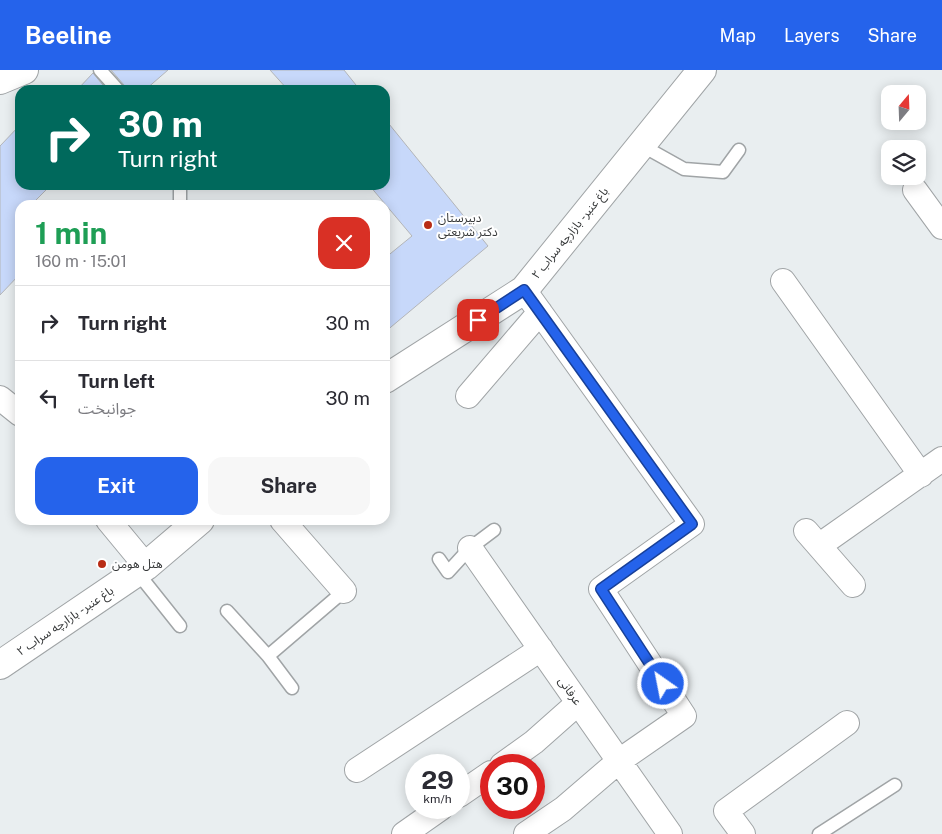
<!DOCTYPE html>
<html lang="en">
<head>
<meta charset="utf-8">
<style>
	:root { --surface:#fff; --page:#f7f7f7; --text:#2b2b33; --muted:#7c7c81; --line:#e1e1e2; --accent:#2563eb }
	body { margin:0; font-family:"Public Sans","Noto Sans Arabic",sans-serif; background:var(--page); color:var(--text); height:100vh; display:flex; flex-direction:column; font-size:19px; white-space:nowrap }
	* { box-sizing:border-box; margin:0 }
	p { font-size:16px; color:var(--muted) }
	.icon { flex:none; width:28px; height:28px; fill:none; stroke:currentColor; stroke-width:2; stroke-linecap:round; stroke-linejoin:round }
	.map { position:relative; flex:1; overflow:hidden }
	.panel { position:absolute; left:15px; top:130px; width:375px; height:325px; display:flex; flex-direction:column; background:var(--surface); border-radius:15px; box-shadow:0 2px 12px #0003 }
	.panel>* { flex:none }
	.banner { position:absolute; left:15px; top:15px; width:375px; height:105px; border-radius:15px; box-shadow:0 2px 12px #0003; background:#00695c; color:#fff; overflow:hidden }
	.needle { width:32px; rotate:19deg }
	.tools { position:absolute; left:881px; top:15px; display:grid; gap:10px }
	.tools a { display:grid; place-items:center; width:45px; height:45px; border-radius:10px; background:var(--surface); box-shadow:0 2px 12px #0003; font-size:25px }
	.speed { position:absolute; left:405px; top:684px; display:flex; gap:10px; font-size:25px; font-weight:700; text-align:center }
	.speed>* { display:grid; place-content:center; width:65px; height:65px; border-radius:50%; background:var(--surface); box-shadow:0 2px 12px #0003; line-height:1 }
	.speed small { font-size:12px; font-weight:400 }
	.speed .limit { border:8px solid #d22; background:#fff; color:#111 }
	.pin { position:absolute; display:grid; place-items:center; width:42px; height:42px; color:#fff; margin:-21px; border-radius:10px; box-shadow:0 2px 8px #0006 }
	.me { position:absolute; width:55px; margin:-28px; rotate:327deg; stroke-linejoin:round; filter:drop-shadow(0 0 4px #0008) }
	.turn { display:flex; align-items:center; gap:18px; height:105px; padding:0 20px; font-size:22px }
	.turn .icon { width:65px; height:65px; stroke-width:2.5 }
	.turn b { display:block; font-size:35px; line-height:42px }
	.round { display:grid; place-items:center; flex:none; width:52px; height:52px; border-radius:15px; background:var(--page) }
	.overview { display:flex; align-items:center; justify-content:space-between; height:85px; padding:0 20px }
	h1 { font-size:30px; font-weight:700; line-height:38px; color:#1e9e55 }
	.primary-button { display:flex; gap:10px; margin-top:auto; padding:10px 20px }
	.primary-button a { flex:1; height:58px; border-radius:15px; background:var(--accent); color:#fff; font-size:20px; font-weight:700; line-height:58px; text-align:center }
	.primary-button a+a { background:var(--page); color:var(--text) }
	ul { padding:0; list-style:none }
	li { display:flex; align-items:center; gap:15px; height:75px; padding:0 20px; border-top:1px solid var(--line) }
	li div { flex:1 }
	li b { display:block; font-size:19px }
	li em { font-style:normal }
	header { display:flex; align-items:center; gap:30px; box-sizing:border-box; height:70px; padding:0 25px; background:var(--accent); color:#fff }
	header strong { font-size:24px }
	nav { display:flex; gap:28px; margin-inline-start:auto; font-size:18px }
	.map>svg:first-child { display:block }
</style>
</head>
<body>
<header>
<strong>Beeline</strong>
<nav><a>Map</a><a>Layers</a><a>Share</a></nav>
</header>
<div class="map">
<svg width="942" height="764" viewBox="0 0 942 764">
	<rect width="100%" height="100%" fill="#e9eef0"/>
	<!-- building -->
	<path fill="#c7d8fa" stroke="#b3b5b8" d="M111,0H168L145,20H126L124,15Z
		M270,0H344L360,20H288Z
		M93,3L107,20H77Z
		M385,49L488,176L385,262V188L412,166L369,115H385Z
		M20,55V115H51L31,135H20V204L0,225V76Z"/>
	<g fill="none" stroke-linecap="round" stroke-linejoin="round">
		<defs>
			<path id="service" d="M100,0L118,20
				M641,75L684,99L723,102L739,80
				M180,115V135
				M439,489L448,502L470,478L494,460
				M137,502L180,556
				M227,541L268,586L292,618
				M268,586L344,521
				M819,764L895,715"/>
			<path id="minor" d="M915,120L942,157
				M783,211L921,405
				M524,220L692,454L601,519L684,646L619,691L563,739L526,764
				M468,326L540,242
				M0,328L20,344
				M108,450L146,496
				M282,450L344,521
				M806,461L853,515
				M820,475L942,389
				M470,478L670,764
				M502,695L534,672L578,633
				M357,700L541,579
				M459,725L491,703
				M404,764L441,738
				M743,764L726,741L847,653"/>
			<path id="tertiary" d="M385,309L524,220L702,0
				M0,595L146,496L200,450"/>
			<path id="primary" d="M0,10L24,0"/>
		</defs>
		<!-- service casing -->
		<use href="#service" stroke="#a0a4a6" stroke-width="15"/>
		<!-- minor casing -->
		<use href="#minor" stroke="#a0a4a6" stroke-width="26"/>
		<!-- tertiary casing -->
		<use href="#tertiary" stroke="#a0a4a6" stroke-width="30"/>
		<!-- primary casing -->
		<use href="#primary" stroke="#a0a4a6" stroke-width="30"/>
		<!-- service -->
		<use href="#service" stroke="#fff" stroke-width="12"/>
		<!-- minor -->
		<use href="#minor" stroke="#fff" stroke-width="24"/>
		<!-- tertiary -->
		<use href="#tertiary" stroke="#fff" stroke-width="28"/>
		<!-- primary -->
		<use href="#primary" stroke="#fff" stroke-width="28"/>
	</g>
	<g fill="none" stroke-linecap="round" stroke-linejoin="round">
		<defs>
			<path id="route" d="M478,250L524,220L692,454L601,519L663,614"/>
		</defs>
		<!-- route casing -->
		<use href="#route" stroke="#184099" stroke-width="12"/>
		<!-- route -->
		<use href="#route" stroke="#2563eb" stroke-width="9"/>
	</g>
	<!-- markers -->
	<g fill="#b82c15" stroke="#fff" stroke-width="2">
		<circle cx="428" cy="155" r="5"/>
		<circle cx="102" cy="494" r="5"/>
	</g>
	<g text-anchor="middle" stroke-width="4" stroke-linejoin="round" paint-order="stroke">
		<!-- poi labels -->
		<g font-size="12" fill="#353738" stroke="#fff" text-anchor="start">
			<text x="438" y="152">دبیرستان<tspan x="438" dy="14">دکتر شریعتی</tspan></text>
			<text x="112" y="498">هتل هومن</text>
		</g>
		<!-- street labels -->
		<g font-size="12" fill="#353738" stroke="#fff">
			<text transform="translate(570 163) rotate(-51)" y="4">باغ عنبر - بازارچه سراب ۲</text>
			<text transform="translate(65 551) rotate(-34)" y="4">باغ عنبر - بازارچه سراب ۲</text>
			<text transform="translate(570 621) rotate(55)" y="4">عرفانی</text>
		</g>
	</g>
</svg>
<div class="tools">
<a><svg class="needle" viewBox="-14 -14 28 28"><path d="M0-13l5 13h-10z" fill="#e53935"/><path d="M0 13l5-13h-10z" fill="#7c7c81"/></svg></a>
<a><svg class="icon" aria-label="layers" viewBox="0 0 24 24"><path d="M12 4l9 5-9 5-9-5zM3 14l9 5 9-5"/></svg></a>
</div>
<div class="speed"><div>29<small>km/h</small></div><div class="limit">30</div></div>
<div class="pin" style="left:478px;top:250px;background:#d93025"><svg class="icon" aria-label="arrive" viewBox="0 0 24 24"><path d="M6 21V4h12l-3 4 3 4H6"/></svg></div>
<svg class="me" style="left:663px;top:614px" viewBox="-20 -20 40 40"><circle r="17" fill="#2563eb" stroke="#fff" stroke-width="3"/><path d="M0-11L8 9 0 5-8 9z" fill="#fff"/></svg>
<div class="banner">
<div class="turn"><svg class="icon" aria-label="right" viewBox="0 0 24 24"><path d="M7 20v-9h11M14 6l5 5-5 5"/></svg><div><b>30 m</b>Turn right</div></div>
</div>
<section class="panel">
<div class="overview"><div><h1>1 min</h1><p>160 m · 15:01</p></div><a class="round" style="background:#d93025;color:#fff"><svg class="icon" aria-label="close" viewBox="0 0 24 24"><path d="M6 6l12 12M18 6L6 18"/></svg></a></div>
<ul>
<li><svg class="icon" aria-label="right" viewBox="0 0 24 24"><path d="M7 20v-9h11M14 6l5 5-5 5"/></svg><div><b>Turn right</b></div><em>30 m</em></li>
<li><svg class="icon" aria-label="left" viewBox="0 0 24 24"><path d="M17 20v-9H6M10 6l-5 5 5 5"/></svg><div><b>Turn left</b><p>جوانبخت</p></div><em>30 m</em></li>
</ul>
<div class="primary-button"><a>Exit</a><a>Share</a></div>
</section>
</div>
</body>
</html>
